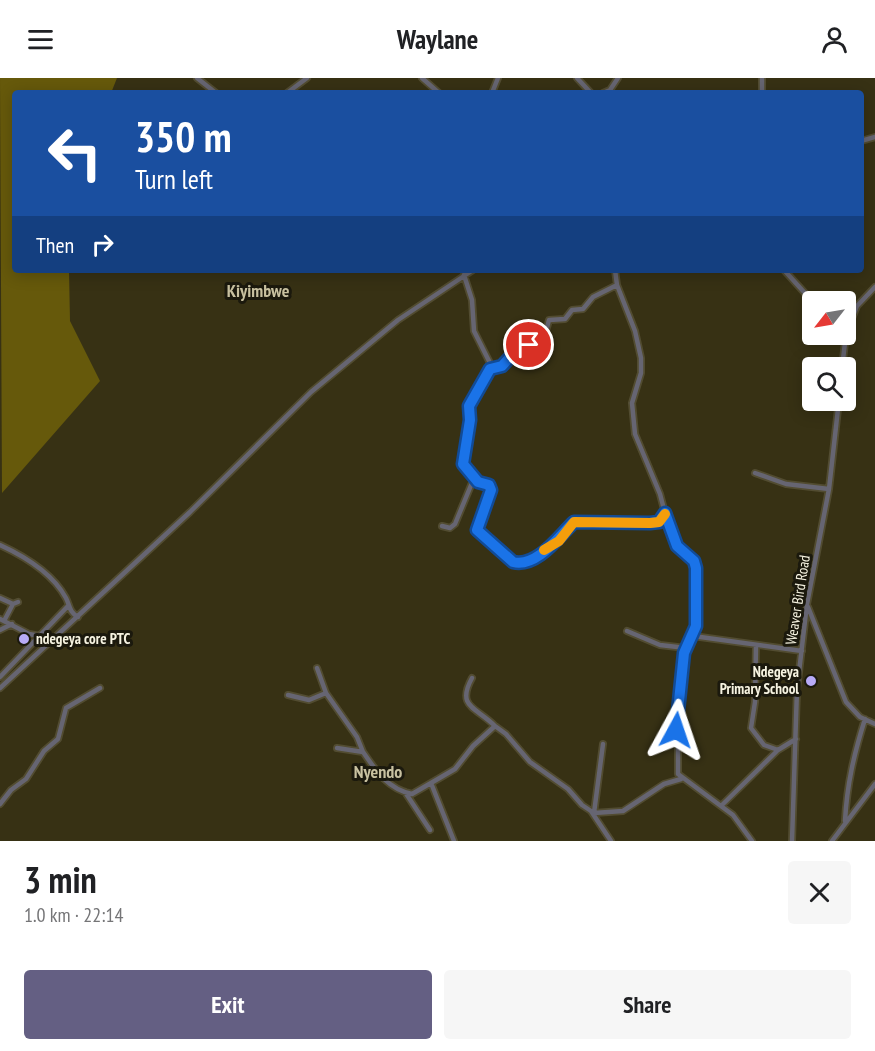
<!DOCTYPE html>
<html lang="en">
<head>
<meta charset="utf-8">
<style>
	:root { --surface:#fff; --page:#f6f6f6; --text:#202124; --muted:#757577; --accent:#645f83 }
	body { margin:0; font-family:"PT Sans Narrow",sans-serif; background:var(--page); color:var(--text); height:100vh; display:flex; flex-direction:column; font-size:22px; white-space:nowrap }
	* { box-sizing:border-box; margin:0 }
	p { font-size:20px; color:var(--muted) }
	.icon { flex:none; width:33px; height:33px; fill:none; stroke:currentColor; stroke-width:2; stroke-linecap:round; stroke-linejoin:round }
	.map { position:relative; height:763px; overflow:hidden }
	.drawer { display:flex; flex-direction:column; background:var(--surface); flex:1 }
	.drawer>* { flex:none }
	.guide { position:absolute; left:12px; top:12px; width:852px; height:183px; border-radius:6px; box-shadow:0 3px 15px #0003; background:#1a4fa0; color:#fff; overflow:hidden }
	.needle { width:39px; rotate:239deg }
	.tools { position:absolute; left:802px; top:213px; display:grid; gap:12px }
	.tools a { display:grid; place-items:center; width:54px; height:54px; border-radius:6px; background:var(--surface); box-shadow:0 3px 15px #0003; font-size:30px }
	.pin { position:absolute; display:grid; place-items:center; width:51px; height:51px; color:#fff; margin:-26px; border:3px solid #fff; border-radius:50%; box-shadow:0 2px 6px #0007 }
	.me { position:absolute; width:66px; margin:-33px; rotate:5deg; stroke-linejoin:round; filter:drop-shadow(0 0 4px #0008) }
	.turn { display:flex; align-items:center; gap:21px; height:126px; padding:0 24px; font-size:27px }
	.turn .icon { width:78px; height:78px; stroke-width:2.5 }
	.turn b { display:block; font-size:42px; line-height:51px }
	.then { display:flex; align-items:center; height:57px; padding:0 24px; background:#0003; gap:12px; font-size:22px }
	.round { display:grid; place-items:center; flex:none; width:63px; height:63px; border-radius:6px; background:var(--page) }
	.summary { display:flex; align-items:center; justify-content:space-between; height:102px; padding:0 24px }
	h1 { font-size:36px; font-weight:700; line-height:45px }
	.action { display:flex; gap:12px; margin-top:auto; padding:12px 24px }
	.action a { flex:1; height:69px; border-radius:6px; background:var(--accent); color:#fff; font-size:24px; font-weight:700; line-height:69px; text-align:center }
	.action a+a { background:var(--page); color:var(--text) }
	header { display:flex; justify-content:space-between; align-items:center; height:78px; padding:0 24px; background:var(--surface); font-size:27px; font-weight:700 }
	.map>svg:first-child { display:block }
</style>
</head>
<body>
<header><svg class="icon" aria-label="menu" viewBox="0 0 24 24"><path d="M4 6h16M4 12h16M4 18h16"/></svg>Waylane<svg class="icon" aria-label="person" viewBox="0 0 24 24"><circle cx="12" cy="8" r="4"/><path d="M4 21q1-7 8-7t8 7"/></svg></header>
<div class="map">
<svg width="875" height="763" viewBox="0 0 875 763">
	<rect width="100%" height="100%" fill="#373114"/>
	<!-- green -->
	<path fill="#66590b" d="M0,0H117L111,15H15V192H69L70,243L100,303L2,415Z"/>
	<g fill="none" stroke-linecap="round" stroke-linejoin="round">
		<defs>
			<path id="minor" d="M197,0L216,15
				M422,0L439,15
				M577,0L591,15
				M287,15L307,0
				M492,15L498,0
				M603,15L610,12L618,0
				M762,15V0
				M861,63L875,59
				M615,192L617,207L635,253L641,280V295L632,325L635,356L660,416L667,443L677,469L695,488L696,548L684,575L678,631V696L733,737L752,763
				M784,192L813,224
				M846,255L857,228L875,209
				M842,290L846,256
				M490,291L502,288L511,278L545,257L549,242L565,241L572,232L583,231L593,219L617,207
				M755,395L786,406L829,411
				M474,400L478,404L489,407L491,412L478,446V454L515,485L526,484L549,471L575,444L650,445L659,444L665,435
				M442,448L450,450L455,446L474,400L463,383L470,342L469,328L491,287L474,253L472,222L464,197
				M0,467C24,478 53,496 66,520C70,528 69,534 78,539
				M0,520L13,526
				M808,529L846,624L860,639L875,646
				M0,541L29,556L40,558
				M4,543L13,526L18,524
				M0,552L12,546
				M627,553L660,567L686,570
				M693,558L802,573
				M756,567L755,624L751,650L764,667L778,672
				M317,590L326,615L357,659L363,674
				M0,599L68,528
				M472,600C456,629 476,629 495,648
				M0,610L190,434L311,314L398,242L473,192
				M288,617L309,622L326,615
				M337,670L363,674C376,693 388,711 412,716L431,705
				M405,714L430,752
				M0,726L11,712L26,701L44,673L58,661L66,630L100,610
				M721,728L778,672L796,661
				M591,733L611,763
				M594,735L603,666
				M845,743C847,706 854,676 865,641
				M454,763L431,705L455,691L473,668L495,648L506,656L530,684L568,711L582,727L594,735L623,733L664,706L681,701
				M792,763L797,611L807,526L829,411L839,322
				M832,763L875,706"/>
		</defs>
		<!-- minor casing -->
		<use href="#minor" stroke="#524c31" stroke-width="8"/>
		<!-- minor -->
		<use href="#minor" stroke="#666572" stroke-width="4.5"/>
	</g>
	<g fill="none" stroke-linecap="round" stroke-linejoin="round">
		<defs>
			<path id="route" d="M529,267L511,278L502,288L490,291L469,328L470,342L463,386L478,404L489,407L491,412L477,452L513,484C537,490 559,458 574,444L650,445L659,444L665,435L677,468L694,483L696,490V548L684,575L676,652"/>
		</defs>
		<!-- route casing -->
		<use href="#route" stroke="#114b97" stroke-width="15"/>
		<!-- route -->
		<use href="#route" stroke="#1a73e8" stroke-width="10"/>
		<!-- slow -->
		<path stroke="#f59e0b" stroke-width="10" d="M544,472L559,463L574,444L650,445L659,444L665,436"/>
	</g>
	<!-- markers -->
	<g fill="#b8abf7" stroke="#1b190d" stroke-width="2">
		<circle cx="24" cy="561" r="6"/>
		<circle cx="811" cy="603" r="6"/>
	</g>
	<g text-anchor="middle" stroke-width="6" stroke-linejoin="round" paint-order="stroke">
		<!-- street labels -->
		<g font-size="15" fill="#f6f3e1" stroke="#1b190d">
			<text transform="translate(798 522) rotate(-81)" y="5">Weaver Bird Road</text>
		</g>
		<!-- poi labels -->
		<g font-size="15" font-weight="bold" fill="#f6f3e1" stroke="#1b190d" text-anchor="start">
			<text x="36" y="566">ndegeya core PTC</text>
			<text x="799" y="599" text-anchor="end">Ndegeya<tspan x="799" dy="17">Primary School</tspan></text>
		</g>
		<!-- quarter labels -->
		<g font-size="18" font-weight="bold" fill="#c8c1a0" stroke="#1b190d">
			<text x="258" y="219">Kiyimbwe</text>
			<text x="378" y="700">Nyendo</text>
		</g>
	</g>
</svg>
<div class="tools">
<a><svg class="needle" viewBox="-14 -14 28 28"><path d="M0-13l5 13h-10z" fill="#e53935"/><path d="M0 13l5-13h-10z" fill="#757577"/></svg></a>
<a><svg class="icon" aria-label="search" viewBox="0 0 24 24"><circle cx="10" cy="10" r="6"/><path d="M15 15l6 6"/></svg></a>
</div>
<div class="pin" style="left:529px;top:267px;background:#d93025"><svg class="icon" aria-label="arrive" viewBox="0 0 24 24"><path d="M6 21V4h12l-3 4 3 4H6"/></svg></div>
<svg class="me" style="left:676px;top:652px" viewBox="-20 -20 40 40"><path d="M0-17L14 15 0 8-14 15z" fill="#1a73e8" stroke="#fff" stroke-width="4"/></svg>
<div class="guide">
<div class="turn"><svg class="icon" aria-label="left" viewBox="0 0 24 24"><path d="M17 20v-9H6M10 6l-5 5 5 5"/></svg><div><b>350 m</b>Turn left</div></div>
<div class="then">Then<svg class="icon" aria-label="right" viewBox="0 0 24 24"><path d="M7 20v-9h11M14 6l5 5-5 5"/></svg></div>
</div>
</div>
<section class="drawer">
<div class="summary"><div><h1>3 min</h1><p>1.0 km · 22:14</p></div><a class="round"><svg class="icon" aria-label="close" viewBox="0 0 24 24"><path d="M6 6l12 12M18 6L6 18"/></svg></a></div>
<div class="action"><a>Exit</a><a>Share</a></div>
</section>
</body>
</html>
